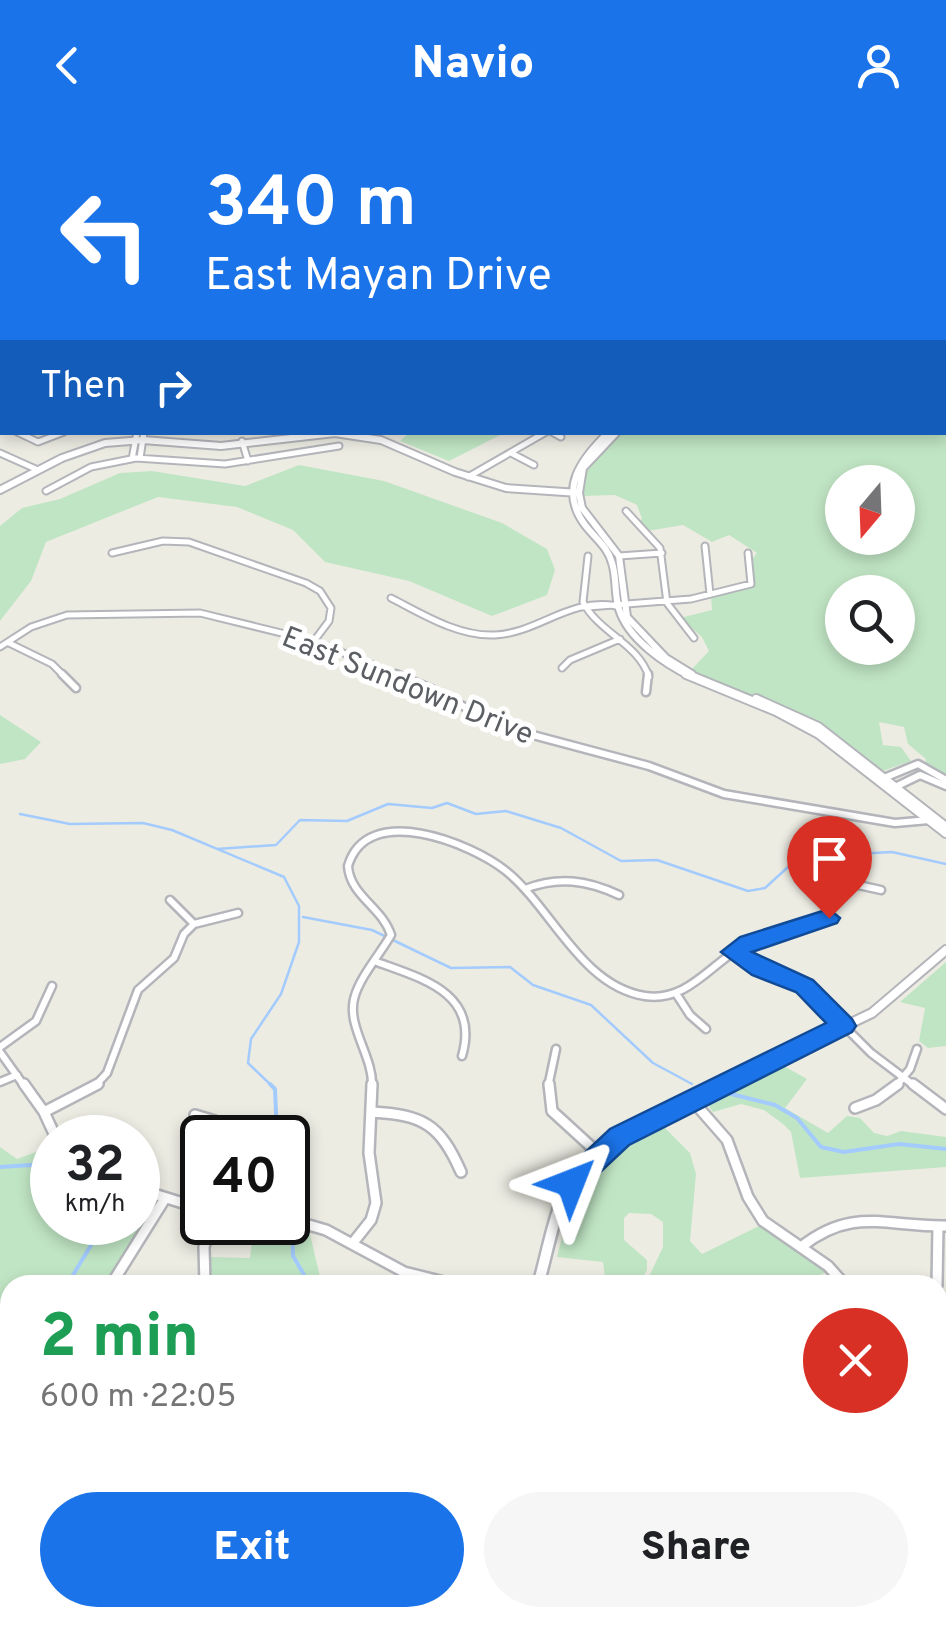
<!DOCTYPE html>
<html lang="en">
<head>
<meta charset="utf-8">
<style>
	:root { --surface:#fff; --page:#f6f6f6; --text:#202124; --muted:#757577; --accent:#1a73e8 }
	body { margin:0; font-family:Overpass,sans-serif; background:var(--page); color:var(--text); height:100vh; display:flex; flex-direction:column; font-size:38px; white-space:nowrap }
	* { box-sizing:border-box; margin:0 }
	p { font-size:32px; color:var(--muted) }
	.icon { flex:none; width:55px; height:55px; fill:none; stroke:currentColor; stroke-width:2; stroke-linecap:round; stroke-linejoin:round }
	.map { position:relative; flex:1; overflow:hidden }
	.side { position:absolute; left:0px; top:1145px; width:948px; height:352px; display:flex; flex-direction:column; background:var(--surface); border-radius:30px 30px 0 0; box-shadow:0 5px 15px #0003 }
	.side>* { flex:none }
	.banner { position:absolute; left:0px; top:0px; width:948px; height:305px; box-shadow:0 5px 15px #0003; background:#1a73e8; color:#fff; overflow:hidden }
	.needle { width:65px; rotate:199deg }
	.controls { position:absolute; left:825px; top:335px; display:grid; gap:20px }
	.controls a { display:grid; place-items:center; width:90px; height:90px; border-radius:50%; background:var(--surface); box-shadow:0 5px 15px #0003; font-size:50px }
	.speed { position:absolute; left:30px; top:985px; display:flex; gap:20px; font-size:50px; font-weight:700; text-align:center }
	.speed>* { display:grid; place-content:center; width:130px; height:130px; border-radius:50%; background:var(--surface); box-shadow:0 5px 15px #0003; line-height:1 }
	.speed small { font-size:25px; font-weight:400 }
	.speed .limit { border:5px solid #111; border-radius:15px; background:#fff; color:#111 }
	.pin { position:absolute; display:grid; place-items:center; width:85px; height:85px; color:#fff; margin:-102px -42px; border-radius:50% 50% 50% 0; rotate:-45deg; box-shadow:0 0 10px #0007 }
	.pin .icon { rotate:45deg }
	.me { position:absolute; width:110px; margin:-55px; rotate:45deg; stroke-linejoin:round; filter:drop-shadow(0 0 8px #0008) }
	.turn { display:flex; align-items:center; gap:35px; height:210px; padding:0 40px; font-size:45px }
	.turn .icon { width:130px; height:130px; stroke-width:2.5 }
	.turn b { display:block; font-size:70px; line-height:85px }
	.then { display:flex; align-items:center; height:95px; padding:0 40px; background:#0003; gap:20px; font-size:38px }
	.round { display:grid; place-items:center; flex:none; width:105px; height:105px; border-radius:52px; background:var(--page) }
	.overview { display:flex; align-items:center; justify-content:space-between; height:170px; padding:0 40px }
	h1 { font-size:60px; font-weight:800; line-height:75px; color:#1e9e55 }
	.primary-button { display:flex; gap:20px; margin-top:auto; padding:20px 40px }
	.primary-button a { flex:1; height:115px; border-radius:60px; background:var(--accent); color:#fff; font-size:40px; font-weight:800; line-height:115px; text-align:center }
	.primary-button a+a { background:var(--page); color:var(--text) }
	header { display:flex; justify-content:space-between; align-items:center; height:130px; padding:0 40px; background:var(--accent); color:#fff; font-size:45px; font-weight:800 }
	.map>svg:first-child { display:block }
</style>
</head>
<body>
<header><svg class="icon" aria-label="back" viewBox="0 0 24 24"><path d="M15 5l-7 7 7 7"/></svg>Navio<svg class="icon" aria-label="person" viewBox="0 0 24 24"><circle cx="12" cy="8" r="4"/><path d="M4 21q1-7 8-7t8 7"/></svg></header>
<div class="map">
<svg width="946" height="1496" viewBox="0 0 946 1496">
	<rect width="100%" height="100%" fill="#edece3"/>
	<!-- green -->
	<path fill="#c0e5c4" fill-rule="evenodd" d="M946,199V647L925,634L926,629L908,614L904,597L879,592L883,615L901,617L911,631L880,642L807,588L690,541L709,521L702,507L680,488L712,480L711,467L755,454L750,432L757,423L729,405L712,412L683,395L647,401L638,391L642,389L637,375L615,365L583,366V344L619,303L945,302ZM842,352H898V408H842ZM842,462H898V518H842Z
		M409,303V302L504,303L449,331L400,311Z
		M299,335L384,351L502,393L547,419L555,440L547,465L492,486L409,451L325,432L293,400L237,377L158,367L46,412L31,451L0,491V396L22,378L60,369L120,343L152,341L245,356Z
		M0,585L41,612L25,629L0,634Z
		M946,832V916L928,918L919,911L925,878L900,872Z
		M782,935L807,949L785,978L828,1003L847,986L860,988L874,1003L887,1006L901,1001L946,1007V1037L800,1048L791,1002L783,994L764,980L741,974L713,982L708,975L710,970Z
		M661,994L690,1023L696,1044L690,1111L702,1124L761,1095L827,1142L793,1155H645L663,1117V1092L651,1084L629,1083L624,1088V1110L647,1130V1140L638,1155H606L603,1132L557,1127C577,1052 593,1032 661,994Z
		M52,1016V1092H138V1066L151,1072L153,1081L106,1155H10V1229L0,1228V1017L17,1029Z
		M254,1093L309,1100L321,1151L326,1155H210V1127L250,1128Z
		M0,1323L10,1338V1488H54L53,1496H0Z
		M946,1398V1496H852L855,1488H938V1401Z
		M525,1488H808L816,1496H544Z"/>
	<g fill="none" stroke-linecap="round" stroke-linejoin="round">
		<!-- stream-far1 -->
		<path stroke="#a3cbfd" stroke-width="2.5" d="M264,0L270,2
			M20,684L70,694L143,693L172,700L284,747L299,776V812L281,864L251,909L248,933L273,957
			M217,719L276,715L300,690L347,691L388,674L432,678L447,673L476,684L506,681L561,698L621,731L657,730L748,761L765,758L799,727L892,722L946,734
			M303,787L372,800L451,838L510,837L533,855L591,875L653,933L692,954"/>
		<!-- stream -->
		<path stroke="#a3cbfd" stroke-width="4" d="M270,954L275,959L277,1008
			M731,964L775,975L797,988L821,1017L844,1022L899,1014L946,1019
			M0,1037L31,1035L52,1042
			M288,1055L293,1086
			M292,1094L293,1126L310,1155
			M67,1155L105,1092
			M416,1488L422,1496"/>
		<defs>
			<path id="minor-far3" d="M30,0L49,2
				M116,0L124,2
				M185,0L194,2
				M308,0L314,2
				M400,0L407,2
				M460,0L464,2
				M522,0L531,2
				M857,0L861,2"/>
			<path id="minor-far2" d="M17,302L38,312L64,302
				M552,302L561,307
				M242,311L248,331
				M0,323L38,340
				M511,323L534,335
				M140,328L144,302
				M132,329L137,302
				M468,347L546,302
				M46,361L91,337L136,328L225,334L339,316
				M626,381L660,418L667,473L694,508
				M705,416L710,464
				M112,423L163,411L189,412L306,453L320,461L331,478L329,491L314,511
				M588,426L583,472C599,503 638,513 649,547
				M619,426L662,423
				M391,468C422,484 459,507 495,505C538,503 570,467 616,476
				M588,477L691,469L751,454L748,423
				M9,513L52,534L65,547
				M0,517L31,497L67,485L200,483L314,511L402,547
				M562,538L570,530L620,509"/>
			<path id="minor-far1" d="M62,544L76,558
				M396,544L434,560L499,596L649,636L724,664L895,693L929,690
				M646,562L648,544
				M884,648L918,634L946,650
				M891,659L920,645L946,656
				M525,759C558,746 587,750 619,765
				M170,770L194,794
				M733,822L761,839L804,856L871,923L916,957
				M377,832C424,849 480,864 462,926
				M677,865L690,885L706,899
				M0,917L36,891L52,856
				M0,922L25,957
				M0,952L17,945
				M94,957L107,943L138,860L174,828L184,804L194,794L238,783
				M372,957C374,928 347,897 354,869C359,848 380,824 391,805C382,777 350,766 348,736C367,671 471,713 506,741C552,778 581,856 645,866C690,873 714,828 751,812C774,802 800,799 824,791L829,784L824,770L831,758L849,753L881,760
				M548,957L556,919
				M895,957L910,939L917,919"/>
			<path id="minor" d="M24,954L44,982L56,1008
				M549,954L552,981L598,1023
				M913,954L946,979
				M692,970L727,1010L748,1067L763,1091L828,1136L845,1155
				M855,978L876,970L898,954
				M44,982L98,954
				M372,982C423,985 440,994 461,1042
				M195,985L215,991L223,1008
				M138,1059L202,1079
				M288,1089L326,1100L404,1142L456,1155
				M352,1114L371,1090L376,1073L369,1023L372,954
				M801,1117C853,1076 886,1097 946,1096
				M111,1155L164,1070
				M205,1155L204,1117L212,1092
				M937,1155L938,1097
				M938,1374L946,1386
				M339,1488L341,1496
				M57,1496L58,1488"/>
			<path id="tertiary-far2" d="M609,302C581,329 558,359 585,395C595,408 608,417 612,433C617,448 614,464 619,479C628,509 665,534 692,547
				M617,302L583,338L579,363L582,378L619,426L627,487L666,528L692,544
				M0,360L62,328L105,313L143,310L221,316L335,303L381,310L455,342L506,358L579,363"/>
			<path id="tertiary-far1" d="M686,544L776,581L819,604L946,703
				M756,569L818,597L946,697
				M718,957L872,883L946,820"/>
			<path id="tertiary" d="M538,1155C546,1128 551,1098 561,1072C584,1013 671,979 724,954
				M503,1488L510,1496"/>
		</defs>
		<!-- minor-far3 casing -->
		<use href="#minor-far3" stroke="#b3b5ba" stroke-width="6"/>
		<!-- minor-far2 casing -->
		<use href="#minor-far2" stroke="#b3b5ba" stroke-width="9"/>
		<!-- minor-far1 casing -->
		<use href="#minor-far1" stroke="#b3b5ba" stroke-width="11"/>
		<!-- minor casing -->
		<use href="#minor" stroke="#b3b5ba" stroke-width="14"/>
		<!-- tertiary-far2 casing -->
		<use href="#tertiary-far2" stroke="#b3b5ba" stroke-width="10"/>
		<!-- tertiary-far1 casing -->
		<use href="#tertiary-far1" stroke="#b3b5ba" stroke-width="12"/>
		<!-- tertiary casing -->
		<use href="#tertiary" stroke="#b3b5ba" stroke-width="15"/>
		<!-- minor-far3 -->
		<use href="#minor-far3" stroke="#fff" stroke-width="4"/>
		<!-- minor-far2 -->
		<use href="#minor-far2" stroke="#fff" stroke-width="5"/>
		<!-- minor-far1 -->
		<use href="#minor-far1" stroke="#fff" stroke-width="6"/>
		<!-- minor -->
		<use href="#minor" stroke="#fff" stroke-width="9"/>
		<!-- tertiary-far2 -->
		<use href="#tertiary-far2" stroke="#fff" stroke-width="6"/>
		<!-- tertiary-far1 -->
		<use href="#tertiary-far1" stroke="#fff" stroke-width="8"/>
		<!-- tertiary -->
		<use href="#tertiary" stroke="#fff" stroke-width="10"/>
	</g>
	<!-- route -->
	<path fill="#1a73e8" stroke="#114b97" stroke-width="2.5" d="M829,779L840,788L837,793L752,822L813,850L852,889L856,896L852,902L629,1015L580,1061L571,1064L561,1061L557,1053L561,1045L610,999L826,893L796,862L752,845L721,822L740,807Z"/>
	<g text-anchor="middle" stroke-width="10" stroke-linejoin="round" paint-order="stroke">
		<!-- street labels -->
		<g font-size="30" fill="#5b5e63" stroke="#fff">
			<text transform="translate(408 555) rotate(22)" y="10">East Sundown Drive</text>
		</g>
	</g>
</svg>
<div class="controls">
<a><svg class="needle" viewBox="-14 -14 28 28"><path d="M0-13l5 13h-10z" fill="#e53935"/><path d="M0 13l5-13h-10z" fill="#757577"/></svg></a>
<a><svg class="icon" aria-label="search" viewBox="0 0 24 24"><circle cx="10" cy="10" r="6"/><path d="M15 15l6 6"/></svg></a>
</div>
<div class="speed"><div>32<small>km/h</small></div><div class="limit">40</div></div>
<div class="pin" style="left:829px;top:788px;background:#d93025"><svg class="icon" aria-label="arrive" viewBox="0 0 24 24"><path d="M6 21V4h12l-3 4 3 4H6"/></svg></div>
<svg class="me" style="left:571px;top:1053px" viewBox="-20 -20 40 40"><path d="M0-17L14 15 0 8-14 15z" fill="#1a73e8" stroke="#fff" stroke-width="4"/></svg>
<div class="banner">
<div class="turn"><svg class="icon" aria-label="left" viewBox="0 0 24 24"><path d="M17 20v-9H6M10 6l-5 5 5 5"/></svg><div><b>340 m</b>East Mayan Drive</div></div>
<div class="then">Then<svg class="icon" aria-label="right" viewBox="0 0 24 24"><path d="M7 20v-9h11M14 6l5 5-5 5"/></svg></div>
</div>
<section class="side">
<div class="overview"><div><h1>2 min</h1><p>600 m · 22:05</p></div><a class="round" style="background:#d93025;color:#fff"><svg class="icon" aria-label="close" viewBox="0 0 24 24"><path d="M6 6l12 12M18 6L6 18"/></svg></a></div>
<div class="primary-button"><a>Exit</a><a>Share</a></div>
</section>
</div>
</body>
</html>
